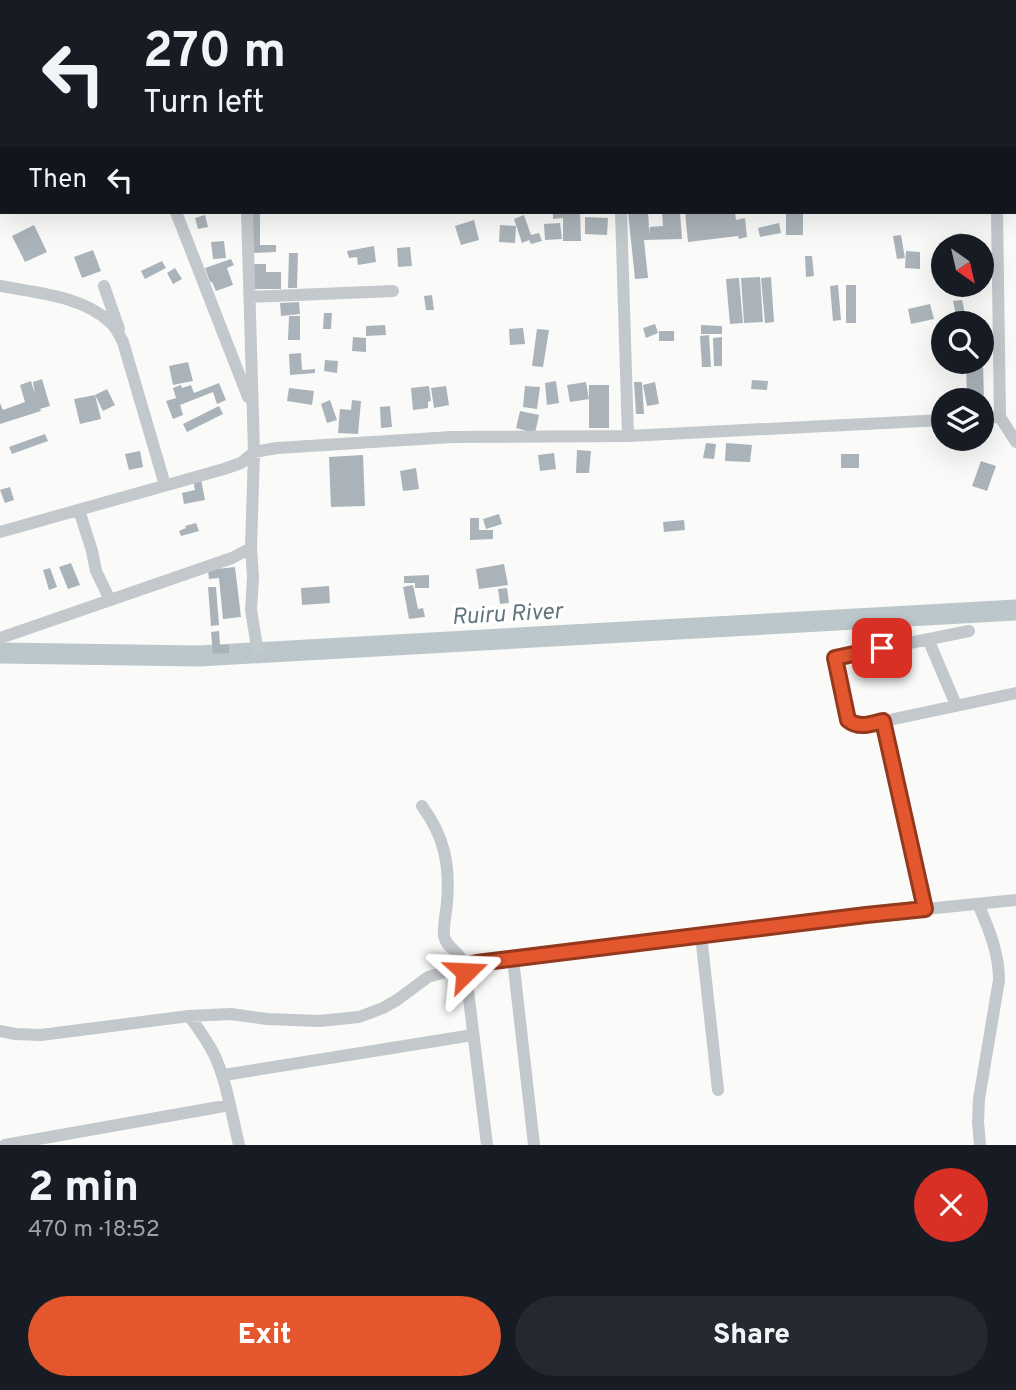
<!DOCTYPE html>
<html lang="en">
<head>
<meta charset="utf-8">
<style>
	:root { --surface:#171b24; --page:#242831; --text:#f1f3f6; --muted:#9ea1a6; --accent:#e4572e }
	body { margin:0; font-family:Overpass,sans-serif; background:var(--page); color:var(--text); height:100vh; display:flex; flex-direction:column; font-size:26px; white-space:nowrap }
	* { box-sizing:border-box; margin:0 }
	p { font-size:23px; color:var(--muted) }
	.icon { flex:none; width:38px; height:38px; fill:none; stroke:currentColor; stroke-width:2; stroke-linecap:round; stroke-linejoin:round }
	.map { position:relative; height:1145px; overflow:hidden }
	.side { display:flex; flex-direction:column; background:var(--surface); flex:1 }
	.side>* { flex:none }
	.top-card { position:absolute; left:0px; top:0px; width:1017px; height:214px; box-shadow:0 7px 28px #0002; background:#171b24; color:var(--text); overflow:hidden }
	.needle { width:46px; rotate:146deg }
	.fabs { position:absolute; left:931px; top:234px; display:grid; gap:14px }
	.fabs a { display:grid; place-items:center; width:63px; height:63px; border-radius:50%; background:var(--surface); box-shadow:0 7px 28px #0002; font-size:35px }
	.pin { position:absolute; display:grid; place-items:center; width:60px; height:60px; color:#fff; margin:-30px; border-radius:14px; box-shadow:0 4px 10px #0006 }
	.me { position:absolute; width:77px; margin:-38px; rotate:69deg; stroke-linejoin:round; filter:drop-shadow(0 0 5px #0008) }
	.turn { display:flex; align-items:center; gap:24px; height:147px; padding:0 28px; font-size:32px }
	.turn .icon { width:91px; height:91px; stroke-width:2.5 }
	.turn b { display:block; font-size:49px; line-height:60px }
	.then { display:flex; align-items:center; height:66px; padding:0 28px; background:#0003; gap:14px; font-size:26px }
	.round { display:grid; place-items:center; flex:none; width:74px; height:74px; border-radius:37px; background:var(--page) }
	.head { display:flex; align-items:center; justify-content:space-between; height:119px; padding:0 28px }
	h1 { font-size:42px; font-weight:800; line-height:52px }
	.primary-button { display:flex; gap:14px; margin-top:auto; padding:14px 28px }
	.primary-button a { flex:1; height:80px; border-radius:42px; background:var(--accent); color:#fff; font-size:28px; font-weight:800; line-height:80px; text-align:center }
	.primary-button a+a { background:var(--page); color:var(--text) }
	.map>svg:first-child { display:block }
</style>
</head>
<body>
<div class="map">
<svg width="1016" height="1145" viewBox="0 0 1016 1145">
	<rect width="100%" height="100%" fill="#fafaf8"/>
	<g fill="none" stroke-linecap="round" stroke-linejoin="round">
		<!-- river -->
		<path stroke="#bbc7cb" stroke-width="21" d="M0,653L199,656L1016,610"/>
	</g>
	<!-- building -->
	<path fill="#aab3b9" d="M553,212H580L581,241H563V218L553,219Z
		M628,212H648L649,226L648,227H649L650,234V227L663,226L662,212H680L682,239L644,240L648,278L635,279Z
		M685,212H735L736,220L745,218L747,237L739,239L738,236L688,242Z
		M786,212H803V235H786Z
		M253,214H260V245H276V252L253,253Z
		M205,215L208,227L198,229L195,218Z
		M524,215L531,235L539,233L542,241L531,244L529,240L522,243L514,219Z
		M585,217L608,218L607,235L585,234Z
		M474,220L479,240L461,245L455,226Z
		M560,223L562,239L545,240L544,224Z
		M779,223L781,233L760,237L758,228Z
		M34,225L47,252L25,262L12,236Z
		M500,225L516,226L515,243L499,242Z
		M962,233L965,247H955L952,235Z
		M901,235L905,258L897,259L893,236Z
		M224,241L226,258L213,259L211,242Z
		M374,246L376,262L358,265L357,257L349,258L347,251Z
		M410,247L412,266L398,267L397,248Z
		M93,250L101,271L82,278L74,257Z
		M906,251L920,252V269L905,268Z
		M289,253H298L297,288H288Z
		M805,256H812L814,276L806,277Z
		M231,259L234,265L227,268L233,285L216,291L212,282H210L205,268Z
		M162,261L166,268L145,279L141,271Z
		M254,264H266V272H281V289H254Z
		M175,268L182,279L173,284L167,273Z
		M760,277L763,322L744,323L741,278Z
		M771,277L774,322L765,323L761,278Z
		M739,278L743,323L730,324L726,279Z
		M838,285L841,320L833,321L830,286Z
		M846,285H856V323H846Z
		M432,295L434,310H426L424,296Z
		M962,300L966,318L957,320L953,301Z
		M299,302L300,314L281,316L280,303Z
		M930,304L934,319L911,324L908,309Z
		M324,313H332L331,329H323Z
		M289,316H300V340H288Z
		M655,324L658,333L646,338L643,328Z
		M385,325L386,335L366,336V326Z
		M701,325L722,326V334H701Z
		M523,328L525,344L510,345L509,329Z
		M537,329L549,330L543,367L532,366Z
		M659,331H674V341H659Z
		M709,335L711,367H702L700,336Z
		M353,337L366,338V352L352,351Z
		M722,337V366H714L713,338Z
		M301,353L302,370L315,369V373L290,375L289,354Z
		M325,360L338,361L337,373L324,371Z
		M188,362L193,381L173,385L169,366Z
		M966,362H983L984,401H960V398H967Z
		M42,379L50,406L40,409L41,411L0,424V403L3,410L25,402L20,385L31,381L35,394L33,382Z
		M752,380L768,381L767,390L751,389Z
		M556,381L559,403L547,405L545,383Z
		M586,382L589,399L570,402L567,385Z
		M634,382H642L644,414H636Z
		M655,382L659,404L647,406L643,385Z
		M219,383L226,400L217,404L213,392L180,405L183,415L173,419L166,401L176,398L173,388L181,385L182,388L191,385L194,393Z
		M589,385H609V428H589Z
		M429,386L431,401L428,402V408L413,410L411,388Z
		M446,386L449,405L434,408L431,388Z
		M525,386L540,387L537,409L523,407Z
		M289,388L314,391L312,405L287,401Z
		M107,389L115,405L103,411L95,395L101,419L80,424L74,399L95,395Z
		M330,400L337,420L327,423L321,404Z
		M352,400L361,401L358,434L338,433L340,409L351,410Z
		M219,406L223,414L187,432L183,424Z
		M390,406L392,427L381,428L380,407Z
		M520,411L539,415L535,433L516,428Z
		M45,434L48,441L12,454L9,447Z
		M706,443L716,444L714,459L703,458Z
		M726,443L752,445L750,462L725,461Z
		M577,450L591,451L589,473H576Z
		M140,451L143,467L129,470L125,454Z
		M554,453L556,469L540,471L538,455Z
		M841,454H859V468H841Z
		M363,455L365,506L331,507L329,457Z
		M981,461L996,466L987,491L972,486Z
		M416,468L419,489L403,491L400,471Z
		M201,479L205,500L184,504L182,493L195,490L193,480Z
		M10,487L14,500L5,503L0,490Z
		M499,514L502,524L486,529L483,519Z
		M470,518H479V530H493V539L470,540Z
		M684,520L685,530L664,532L663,522Z
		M196,523L199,531L181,536L179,531L186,528L185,526Z
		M71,563L80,585L68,589L59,567Z
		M504,564L508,585L479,589L476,569Z
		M235,567L241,617L223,619L219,578L209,579L208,570Z
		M50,568L57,587L49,590L43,570Z
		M429,575V588H415V583H404V576Z
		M413,585L418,609L423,608L425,617L409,619L403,587Z
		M329,586L330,603L302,605L301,588Z
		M208,587H216L219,625L211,626Z
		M507,588L509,603L500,604L498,589Z
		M219,631L220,645H229V653L213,654L211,632Z"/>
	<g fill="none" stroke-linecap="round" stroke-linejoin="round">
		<!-- street -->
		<path stroke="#c3c8cc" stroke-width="12" d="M21,0L22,2
			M236,0V2
			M618,0V2
			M994,0V2
			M105,2L110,0
			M0,39L2,38
			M176,212L248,397
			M621,212L628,436
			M997,212L1000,417L1016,442
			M0,286C38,293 82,296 111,323C116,328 120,336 123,342L165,485
			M104,286L119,329
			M250,297L393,291
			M982,418L1000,417
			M79,510L92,551L96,571L110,600
			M0,532L224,469L241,463L254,452L277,448L452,437L628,436L943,420
			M251,548L253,577L251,610L257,647
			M969,631L835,658L848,720L853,724L861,726L1016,693
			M0,638L232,558L251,548L254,452L247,212
			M928,639L956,705
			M883,721L925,909
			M978,904C989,929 999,953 999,980L979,1099L978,1122L980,1145
			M701,935L718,1090
			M513,959L534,1145
			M189,1016C214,1049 221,1064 230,1105
			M0,1031L15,1034L41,1035L189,1016L231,1014L267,1019L319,1021L359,1017L383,1008L397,1000L428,977L465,966C461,952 446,948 444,936C443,925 446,914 447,903C450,866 445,837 422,806
			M224,1075L473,1035
			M5,1145L230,1105L239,1145
			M487,1145L465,966L866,915L1016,900"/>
	</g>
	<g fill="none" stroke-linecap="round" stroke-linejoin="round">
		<defs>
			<path id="route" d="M466,972L465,966L477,963L866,915L925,909L883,721C870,724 859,729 848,720L835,658L882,648"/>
		</defs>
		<!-- route casing -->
		<use href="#route" stroke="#94391e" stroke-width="18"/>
		<!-- route -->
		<use href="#route" stroke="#e4572e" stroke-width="12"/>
	</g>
	<g text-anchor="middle" stroke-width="7" stroke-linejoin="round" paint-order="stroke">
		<!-- water labels -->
		<g font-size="23" font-style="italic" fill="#60757c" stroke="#fff">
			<text transform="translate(507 613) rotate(-3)" y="8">Ruiru River</text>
		</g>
	</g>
</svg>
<div class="fabs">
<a><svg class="needle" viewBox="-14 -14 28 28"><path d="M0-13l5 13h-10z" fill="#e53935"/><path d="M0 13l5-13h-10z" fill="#9ea1a6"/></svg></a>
<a><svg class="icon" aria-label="search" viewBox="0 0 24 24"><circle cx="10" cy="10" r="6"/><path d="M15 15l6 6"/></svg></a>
<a><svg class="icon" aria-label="layers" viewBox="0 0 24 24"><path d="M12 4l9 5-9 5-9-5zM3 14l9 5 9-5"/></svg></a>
</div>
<div class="pin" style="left:882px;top:648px;background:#d93025"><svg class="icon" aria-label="arrive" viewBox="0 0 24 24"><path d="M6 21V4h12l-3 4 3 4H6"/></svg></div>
<svg class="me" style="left:466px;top:972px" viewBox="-20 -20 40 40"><path d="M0-17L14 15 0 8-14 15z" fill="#e4572e" stroke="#fff" stroke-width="4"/></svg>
<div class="top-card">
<div class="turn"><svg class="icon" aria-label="left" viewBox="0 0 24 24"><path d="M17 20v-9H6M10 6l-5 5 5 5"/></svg><div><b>270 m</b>Turn left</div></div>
<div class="then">Then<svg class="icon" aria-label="left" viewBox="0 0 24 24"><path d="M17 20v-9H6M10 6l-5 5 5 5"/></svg></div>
</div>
</div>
<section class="side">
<div class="head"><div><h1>2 min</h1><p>470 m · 18:52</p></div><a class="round" style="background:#d93025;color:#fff"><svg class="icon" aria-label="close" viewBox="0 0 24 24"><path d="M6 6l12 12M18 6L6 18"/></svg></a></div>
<div class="primary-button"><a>Exit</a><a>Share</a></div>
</section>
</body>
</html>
